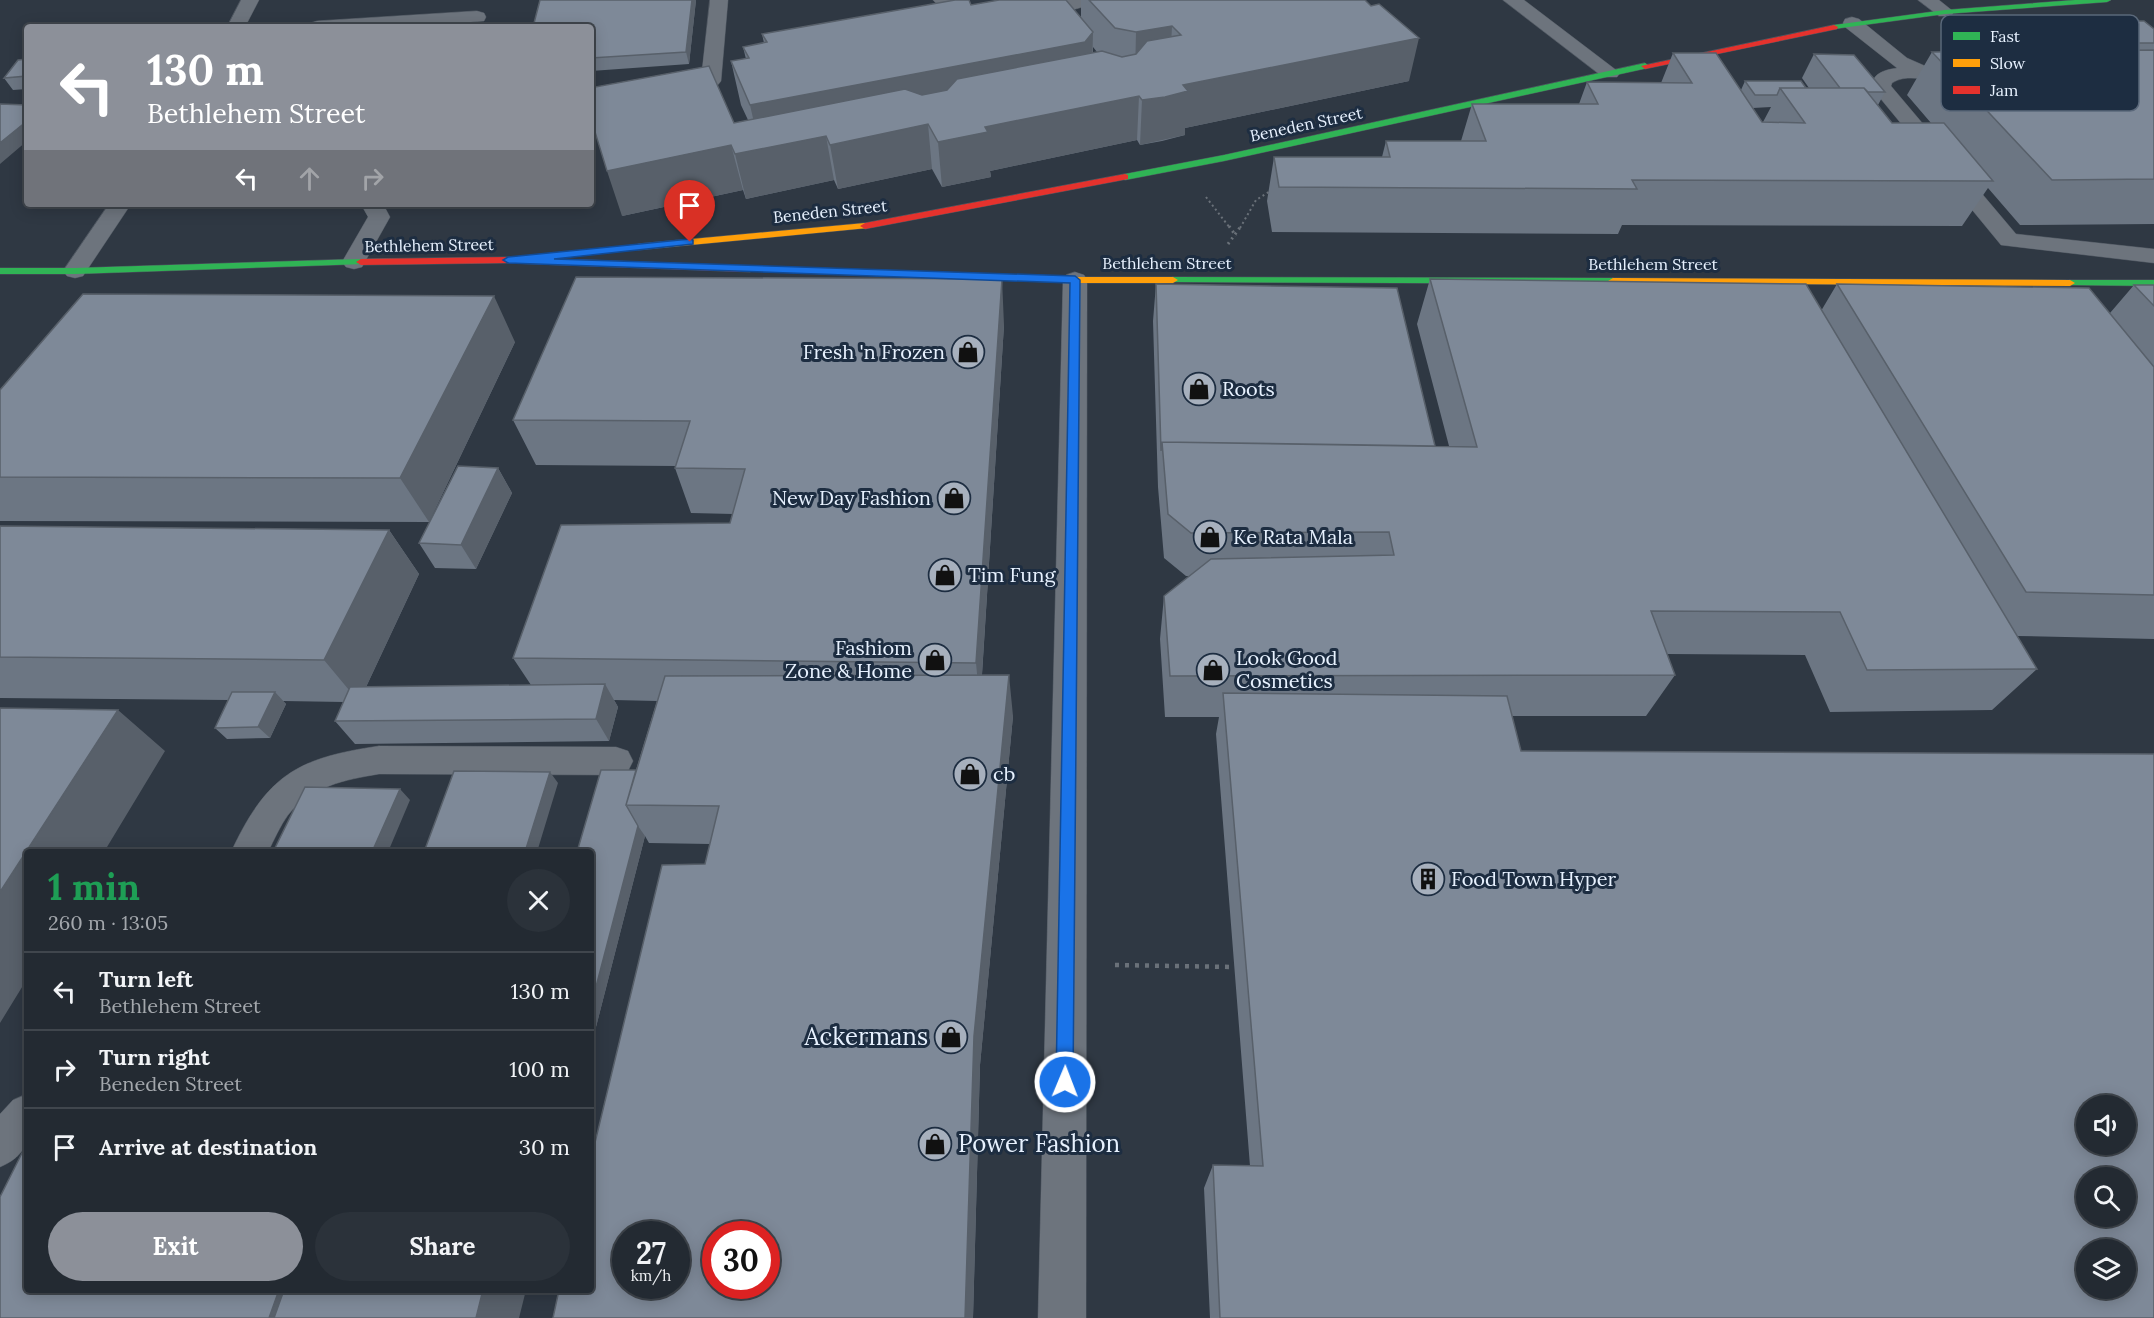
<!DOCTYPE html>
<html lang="en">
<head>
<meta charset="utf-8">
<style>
	:root { --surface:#232a32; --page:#2b323a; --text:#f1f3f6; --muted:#a3a7ac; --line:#40464d; --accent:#8c9099 }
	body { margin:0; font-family:Lora,serif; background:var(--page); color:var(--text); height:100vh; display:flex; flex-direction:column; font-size:22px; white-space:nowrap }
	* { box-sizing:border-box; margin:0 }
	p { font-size:20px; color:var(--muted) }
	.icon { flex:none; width:33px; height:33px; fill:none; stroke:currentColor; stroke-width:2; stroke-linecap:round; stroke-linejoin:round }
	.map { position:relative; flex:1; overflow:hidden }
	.panel { position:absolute; left:24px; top:849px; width:570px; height:444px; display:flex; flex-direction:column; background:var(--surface); border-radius:6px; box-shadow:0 3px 15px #0003,0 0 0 2px var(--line) }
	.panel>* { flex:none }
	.hud { position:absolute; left:24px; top:24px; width:570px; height:183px; border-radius:6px; box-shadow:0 3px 15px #0003,0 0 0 2px var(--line); background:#8c9099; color:#fff; overflow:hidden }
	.buttons { position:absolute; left:2076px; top:1095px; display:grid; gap:12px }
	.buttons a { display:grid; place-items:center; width:60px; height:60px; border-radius:50%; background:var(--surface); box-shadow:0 3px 15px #0003,0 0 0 2px var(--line); font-size:30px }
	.speed { position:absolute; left:612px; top:1221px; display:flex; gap:12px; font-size:30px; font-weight:700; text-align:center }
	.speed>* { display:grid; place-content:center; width:78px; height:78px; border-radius:50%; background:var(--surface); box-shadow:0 3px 15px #0003,0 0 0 2px var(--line); line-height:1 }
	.speed small { font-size:15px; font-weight:400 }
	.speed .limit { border:9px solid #d22; background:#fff; color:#111 }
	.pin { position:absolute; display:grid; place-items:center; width:51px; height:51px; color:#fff; margin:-62px -26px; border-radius:50% 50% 50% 0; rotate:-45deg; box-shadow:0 0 6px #0007 }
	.pin .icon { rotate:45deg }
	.me { position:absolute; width:66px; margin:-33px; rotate:1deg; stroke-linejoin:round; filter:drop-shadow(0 0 4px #0008) }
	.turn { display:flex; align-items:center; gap:21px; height:126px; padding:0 24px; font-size:27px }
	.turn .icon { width:78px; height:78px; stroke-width:2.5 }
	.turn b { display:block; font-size:42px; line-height:51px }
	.lanes { display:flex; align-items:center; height:57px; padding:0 24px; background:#0003; justify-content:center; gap:30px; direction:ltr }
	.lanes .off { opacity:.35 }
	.round { display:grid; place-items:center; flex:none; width:63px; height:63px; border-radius:32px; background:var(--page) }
	.headline { display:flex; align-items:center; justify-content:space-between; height:102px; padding:0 24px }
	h1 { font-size:36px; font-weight:800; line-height:45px; color:#1e9e55 }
	.cta { display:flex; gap:12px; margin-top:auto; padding:12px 24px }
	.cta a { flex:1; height:69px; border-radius:36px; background:var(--accent); color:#fff; font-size:24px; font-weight:800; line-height:69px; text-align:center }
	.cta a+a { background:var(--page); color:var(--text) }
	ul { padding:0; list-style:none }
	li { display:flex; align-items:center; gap:18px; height:78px; padding:0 24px; border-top:2px solid var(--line) }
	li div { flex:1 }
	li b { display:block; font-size:22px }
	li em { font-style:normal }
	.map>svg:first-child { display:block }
</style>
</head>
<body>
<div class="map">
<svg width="2154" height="1318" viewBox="0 0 2154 1318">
	<rect width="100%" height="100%" fill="#2f3843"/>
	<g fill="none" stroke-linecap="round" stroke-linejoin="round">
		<defs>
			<path id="lane" d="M241,0H259L245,27H227Z
				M710,0H728L721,81C712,94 689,103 674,99L671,95L674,91L689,87L701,79Z
				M933,0H956L978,8L996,10L1033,8L1067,0H1096L1093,4C1050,17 1006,27 961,15C952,12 939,8 933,0Z
				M1503,0H1524L1620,73L1617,77H1603Z
				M1918,0H1939L1954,12L1951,16H1939Z
				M477,11L484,13L486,17L484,21L406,27H308L310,23L317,21Z
				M1852,17L1859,19L1907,58L1932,69L1935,73L1932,77C1918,81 1906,74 1892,83L1891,86L2016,234L2154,249V263L2001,245L1871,87C1873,73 1884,70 1897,68L1845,27L1843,23L1845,19Z
				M109,204H131L83,276L75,278L67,276L63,271Z
				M361,204H383L390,217L362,267L354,269L346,267L342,262L368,217Z
				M379,746L616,747L628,751L633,761L628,771L616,775L379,774C344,780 312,786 288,815C280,826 274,840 268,852H231C267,775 297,758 379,746Z
				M27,1094C27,1128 37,1151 0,1167V1114L13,1100Z"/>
			<path id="street" d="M1075,272L1084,275L1087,280L1086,1318H1038L1063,280L1066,275Z"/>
			<path id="fast" d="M2075,0H2111L2107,2L1945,14L1834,29L1830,27L1834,25L1945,10Z
				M1645,63L1649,66L1648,68L1224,161L1125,180L1120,177L1125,174L1224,155Z
				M361,259L366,262L365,264L75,274H0V268H75Z
				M1173,277L1613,278L1618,281L1613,284L1169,282L1168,280Z
				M2070,280H2154V286L2066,285L2065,283Z"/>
			<path id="slow" d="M865,223L868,224V228L638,250L633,247L638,244Z
				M750,266L1075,277H1173L1178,280L1173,283H1075L746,271V267Z
				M1613,278L2070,280L2075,283L2070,286L1609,283L1608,281Z"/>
			<path id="jam" d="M1834,25L1838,27L1837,29L1645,69L1641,66Z
				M1125,174L1128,175V179L865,229L860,226L865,223Z
				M508,257L750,266L755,269L750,272L508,263L361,265L356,262L361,259Z"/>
		</defs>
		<!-- lane casing -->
		<use href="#lane" stroke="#4e5660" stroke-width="1"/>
		<!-- street casing -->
		<use href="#street" stroke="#4e5660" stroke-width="1"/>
		<!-- fast casing -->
		<use href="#fast" stroke="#4e5660" stroke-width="1"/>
		<!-- slow casing -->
		<use href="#slow" stroke="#4e5660" stroke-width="1"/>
		<!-- jam casing -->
		<use href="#jam" stroke="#4e5660" stroke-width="1"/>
		<!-- path-far2 -->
		<path stroke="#6a7179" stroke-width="2" stroke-dasharray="2 3" stroke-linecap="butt" d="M1206,197L1230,228
			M1240,228L1256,200L1272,190"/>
		<!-- path-far1 -->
		<path stroke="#6a7179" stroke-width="3" stroke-dasharray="2 4" stroke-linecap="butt" d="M1229,226L1236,236
			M1228,244L1241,226"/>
		<!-- path -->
		<path stroke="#6a7179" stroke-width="4.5" stroke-dasharray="4 6" stroke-linecap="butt" d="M1115,965L1234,967"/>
		<!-- lane -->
		<use href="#lane" fill="#6d747d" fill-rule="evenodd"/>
		<!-- street -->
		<use href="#street" fill="#6d747d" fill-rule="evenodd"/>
		<!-- fast -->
		<use href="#fast" fill="#30b455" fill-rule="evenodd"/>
		<!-- slow -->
		<use href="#slow" fill="#ff9f0a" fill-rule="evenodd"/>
		<!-- jam -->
		<use href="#jam" fill="#e5322d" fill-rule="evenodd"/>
	</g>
	<!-- wall -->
	<path fill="#6c7683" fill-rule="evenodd" d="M540,0H696L689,64L591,71V27Z
		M1081,0H1365L1409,81L1185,128V135L1162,141L1140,145L1137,140L990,171L991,177L942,187L932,169L838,189L834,180L746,199L743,190L622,216L734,123L748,120L741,105L731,61L746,59L743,47L764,43L762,34L971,5L1081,18ZM1093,47L1097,52H1093Z
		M2049,21L2154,29V224L2020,225L1988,188L1962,226L1622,225L1618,234L1272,232L1267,201L1274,157H1382L1386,141H1461L1472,104H1579L1587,82L1661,83L1673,53L1741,90L1745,81L1809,88L1802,78L1814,54L1885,92L1878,105L1892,123H1931L1907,95L1932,52L2040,51L2033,45ZM1771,107L1763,122H1762L1753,108Z
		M27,59V89L13,90L4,78Z
		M1430,279L1821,311L1837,284L2110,313L2134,285H2154V639L2017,636L2037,669L1992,710L1830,712L1805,655L1667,654L1675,675L1646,716H1512L1521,751L2154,1318H1210L1204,1188L1213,1165L1250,1166L1216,734L1219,717H1165L1160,639L1164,596L1189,576H1186L1164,558L1158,487L1153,321L1156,284L1435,446H1449L1417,324Z
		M1004,325L982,675L1013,716L980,1065L973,1318H553L705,864L710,844L649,843L645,836L596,1027H591V852L636,770L657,701L614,700L618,707L609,741L355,744L335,721L344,702L283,701L286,704L270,738L227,739L215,728L228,700L0,698V526L389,530L419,574L366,687L531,685L513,658L730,523L733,514L691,513L675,468L676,466L536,465L513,420Z
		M515,342L429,522L0,521V390Z
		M498,468L512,493L476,569L435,568L419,543Z"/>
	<!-- shaded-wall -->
	<path fill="#58606a" d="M692,0H696L689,64L686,52Z
		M1172,26L1170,69L1135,76L1136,32Z
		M1093,32L1092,75L826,136L834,180L746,199L735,154L760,149L750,105Z
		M1419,38L1409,81L1185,128V135L1140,145L1142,100L1183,85Z
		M1139,96L1137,140L990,171L991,177L942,187L938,142L985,127Z
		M27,121V141L0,164V143Z
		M928,124L932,169L838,189L830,145Z
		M731,145L743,190L622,216L607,171Z
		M1002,279L1004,325L980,705L976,663Z
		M494,296L515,342L429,522L400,478Z
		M498,468L512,493L476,569L461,545Z
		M389,530L419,574L359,702L324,660Z
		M1009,675L1013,716L980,1065L973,1318H965L974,1036Z
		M605,684L618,707L609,741L596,719Z
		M275,692L286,704L270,738L258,727Z
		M118,710L165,751L104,852H27V979L0,1023V892Z
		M550,772L558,783L537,852H525Z
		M400,789L410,800L388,852H372Z
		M638,826L645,836L596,1027L591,1021V1006Z
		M279,1290H325L316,1318H269Z
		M483,1290H526L519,1318H476Z"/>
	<!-- building -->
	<path fill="#7e8998" stroke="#58606a" stroke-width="1.5" fill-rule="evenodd" d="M540,0H692L686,52L591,58V27H533Z
		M955,0H969L971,5L999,0H1066L1093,32L1085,42L750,105L731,61L749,58L743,47L767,42L762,34Z
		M1089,0H1365L1371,6L1379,4L1419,38L1183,85L1188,91L1165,97L1142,100L1139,96L985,127L988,132L938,142L928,124L830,145L826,136L735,154L731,145L607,171L591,119V97L595,94V87L709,66L734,123L905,89L922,95L947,90L957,79L1102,51L1122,57L1136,54L1147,41L1181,35L1172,26L1136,32L1115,28Z
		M2049,21H2144L2154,29V43H2073Z
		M2154,50V179L2052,180L1932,52Z
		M1673,53H1716L1762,122L1805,123L1780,88H1864L1892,123H1944L1993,181L1632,180L1637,189L1279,187L1274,157H1390L1386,141H1486L1472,104H1598L1587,82L1692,83Z
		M1814,54L1854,55L1885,92H1868L1864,88H1840Z
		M27,59V76L4,78L18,60Z
		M1745,81H1801L1806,88H1780L1777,95H1755Z
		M0,104L27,105V121L0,143Z
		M576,277L1002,279L976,663L513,658L561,525L730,523L745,469L675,468L690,421L513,420Z
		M1430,279L1806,284L2037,669L1867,670L1840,612L1651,611L1675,675L1170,676L1164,596L1211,559L1394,555L1389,532L1191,533L1168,514L1162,442L1477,447Z
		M1156,284L1397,288L1435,446L1162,442L1161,451Z
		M1837,284L2089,288L2154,367V595L2026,592Z
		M2134,285H2154V306Z
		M83,294L494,296L400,478L0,477V390Z
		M458,466L498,468L461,545L419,543Z
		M0,526L389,530L324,660L0,657Z
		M1009,675L974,1036L965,1318H553L559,1290H591V1159L662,865L705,864L719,806L626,805L665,676ZM626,1234H676V1286H626ZM716,1234H766V1286H716Z
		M605,684L596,719L335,721L350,687Z
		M232,692H275L258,727L215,728Z
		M1223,693L1507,696L1521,751L2154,754V1318H1220L1213,1165L1263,1166ZM2086,1106H2126V1144H2086ZM2086,1178H2126V1216H2086ZM2086,1250H2126V1288H2086Z
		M0,708L118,710L0,892Z
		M601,770H636L626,805L638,826L591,1006V852H577Z
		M454,771L550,772L525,852H424Z
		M305,787L400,789L372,852H273Z
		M27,1143V1290H279L269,1318H0V1197Z
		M284,1290H483L476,1318H274Z"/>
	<!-- route -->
	<path fill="#1a73e8" stroke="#114b97" stroke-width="1.5" d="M690,239L693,240V244L554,259L1075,276L1080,280L1073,1082L1071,1088L1065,1091L1059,1088L1056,1082L1070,283L508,263L503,260L508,257Z"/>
	<!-- icons -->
	<defs>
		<symbol id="shop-disc" viewBox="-11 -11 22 22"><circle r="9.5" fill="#a7b0bd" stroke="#1d2d41"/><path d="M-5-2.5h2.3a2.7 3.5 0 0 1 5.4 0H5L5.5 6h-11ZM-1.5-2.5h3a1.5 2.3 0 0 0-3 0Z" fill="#111"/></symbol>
		<symbol id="building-disc" viewBox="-11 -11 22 22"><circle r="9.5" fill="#a7b0bd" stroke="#1d2d41"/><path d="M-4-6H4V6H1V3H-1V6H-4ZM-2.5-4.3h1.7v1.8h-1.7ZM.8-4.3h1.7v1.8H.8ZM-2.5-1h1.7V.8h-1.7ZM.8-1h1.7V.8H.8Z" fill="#111"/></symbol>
	</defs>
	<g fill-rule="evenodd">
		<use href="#shop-disc" x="949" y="333" width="38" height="38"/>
		<use href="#shop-disc" x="1180" y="370" width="38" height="38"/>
		<use href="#shop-disc" x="935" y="479" width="38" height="38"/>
		<use href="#shop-disc" x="1191" y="518" width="38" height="38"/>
		<use href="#shop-disc" x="926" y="556" width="38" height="38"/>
		<use href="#shop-disc" x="916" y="641" width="38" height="38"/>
		<use href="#shop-disc" x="1194" y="651" width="38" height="38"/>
		<use href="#shop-disc" x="951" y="755" width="38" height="38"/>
		<use href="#building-disc" x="1409" y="860" width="38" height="38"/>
		<use href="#shop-disc" x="932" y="1018" width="38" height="38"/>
		<use href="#shop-disc" x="916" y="1125" width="38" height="38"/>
	</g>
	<g text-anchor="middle" stroke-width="6" stroke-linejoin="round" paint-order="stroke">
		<!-- far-street labels -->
		<g font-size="16" fill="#e7f1fe" stroke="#1d2d41">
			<text transform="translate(1306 124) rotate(-12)" y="6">Beneden Street</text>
			<text transform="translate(830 211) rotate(-6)" y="6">Beneden Street</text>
			<text transform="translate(429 245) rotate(-1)" y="6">Bethlehem Street</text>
			<text x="1167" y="269">Bethlehem Street</text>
			<text x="1653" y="270">Bethlehem Street</text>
		</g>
		<!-- poi labels -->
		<g font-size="20" fill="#e7f1fe" stroke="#1d2d41" text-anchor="start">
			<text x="945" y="359" text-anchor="end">Fresh 'n Frozen</text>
			<text x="1222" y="396">Roots</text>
			<text x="931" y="505" text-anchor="end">New Day Fashion</text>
			<text x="1233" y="544">Ke Rata Mala</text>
			<text x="968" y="582">Tim Fung</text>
			<text x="912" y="655" text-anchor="end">Fashiom<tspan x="912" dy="23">Zone &amp; Home</tspan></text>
			<text x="1236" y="665">Look Good<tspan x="1236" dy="23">Cosmetics</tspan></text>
			<text x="993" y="781">cb</text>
			<text x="1451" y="886">Food Town Hyper</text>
		</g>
		<!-- near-poi labels -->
		<g font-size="24" fill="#e7f1fe" stroke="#1d2d41" text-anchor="end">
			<text x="928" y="1045">Ackermans</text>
			<text x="958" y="1152" text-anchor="start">Power Fashion</text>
		</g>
	</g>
	<!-- legend -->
	<rect x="1941" y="15" width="198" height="96" rx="9" fill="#1d2d41" stroke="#5a687a" stroke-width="1.5"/>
	<rect x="1953" y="32" width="27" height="8" fill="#30b455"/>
	<rect x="1953" y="59" width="27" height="8" fill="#ff9f0a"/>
	<rect x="1953" y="86" width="27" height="8" fill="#e5322d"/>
	<g font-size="16" fill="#e7f1fe">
		<text x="1990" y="42">Fast</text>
		<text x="1990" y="69">Slow</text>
		<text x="1990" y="96">Jam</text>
	</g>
</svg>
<div class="buttons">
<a><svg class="icon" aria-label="sound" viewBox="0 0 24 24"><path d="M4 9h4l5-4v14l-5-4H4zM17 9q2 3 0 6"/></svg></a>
<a><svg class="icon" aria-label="search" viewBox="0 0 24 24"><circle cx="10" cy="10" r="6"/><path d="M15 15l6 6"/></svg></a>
<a><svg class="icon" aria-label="layers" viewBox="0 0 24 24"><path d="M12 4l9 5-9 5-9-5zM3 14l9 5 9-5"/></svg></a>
</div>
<div class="speed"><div>27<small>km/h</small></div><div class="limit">30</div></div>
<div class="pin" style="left:690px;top:242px;background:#d93025"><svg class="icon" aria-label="arrive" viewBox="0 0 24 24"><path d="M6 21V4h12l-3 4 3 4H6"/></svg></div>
<svg class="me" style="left:1065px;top:1082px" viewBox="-20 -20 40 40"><circle r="17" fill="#1a73e8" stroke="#fff" stroke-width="3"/><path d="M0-11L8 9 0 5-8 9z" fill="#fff"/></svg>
<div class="hud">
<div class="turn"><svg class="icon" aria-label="left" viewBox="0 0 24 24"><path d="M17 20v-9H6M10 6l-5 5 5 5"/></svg><div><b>130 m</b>Bethlehem Street</div></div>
<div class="lanes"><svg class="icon" aria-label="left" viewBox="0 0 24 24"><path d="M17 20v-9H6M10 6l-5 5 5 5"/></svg><svg class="icon off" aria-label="ahead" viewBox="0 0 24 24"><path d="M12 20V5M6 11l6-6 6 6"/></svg><svg class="icon off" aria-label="right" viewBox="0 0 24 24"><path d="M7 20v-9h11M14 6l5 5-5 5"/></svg></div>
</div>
<section class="panel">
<div class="headline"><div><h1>1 min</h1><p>260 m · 13:05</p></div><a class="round"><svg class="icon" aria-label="close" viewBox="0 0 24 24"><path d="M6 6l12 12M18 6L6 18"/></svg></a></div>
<ul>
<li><svg class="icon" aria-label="left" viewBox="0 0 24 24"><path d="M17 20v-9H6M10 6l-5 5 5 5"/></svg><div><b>Turn left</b><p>Bethlehem Street</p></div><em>130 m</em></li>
<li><svg class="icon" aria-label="right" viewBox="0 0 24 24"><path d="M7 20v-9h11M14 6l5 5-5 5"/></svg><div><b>Turn right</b><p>Beneden Street</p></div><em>100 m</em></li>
<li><svg class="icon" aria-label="arrive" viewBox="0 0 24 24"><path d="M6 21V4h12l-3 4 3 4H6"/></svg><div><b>Arrive at destination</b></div><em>30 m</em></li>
</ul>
<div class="cta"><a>Exit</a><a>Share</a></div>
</section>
</div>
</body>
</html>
